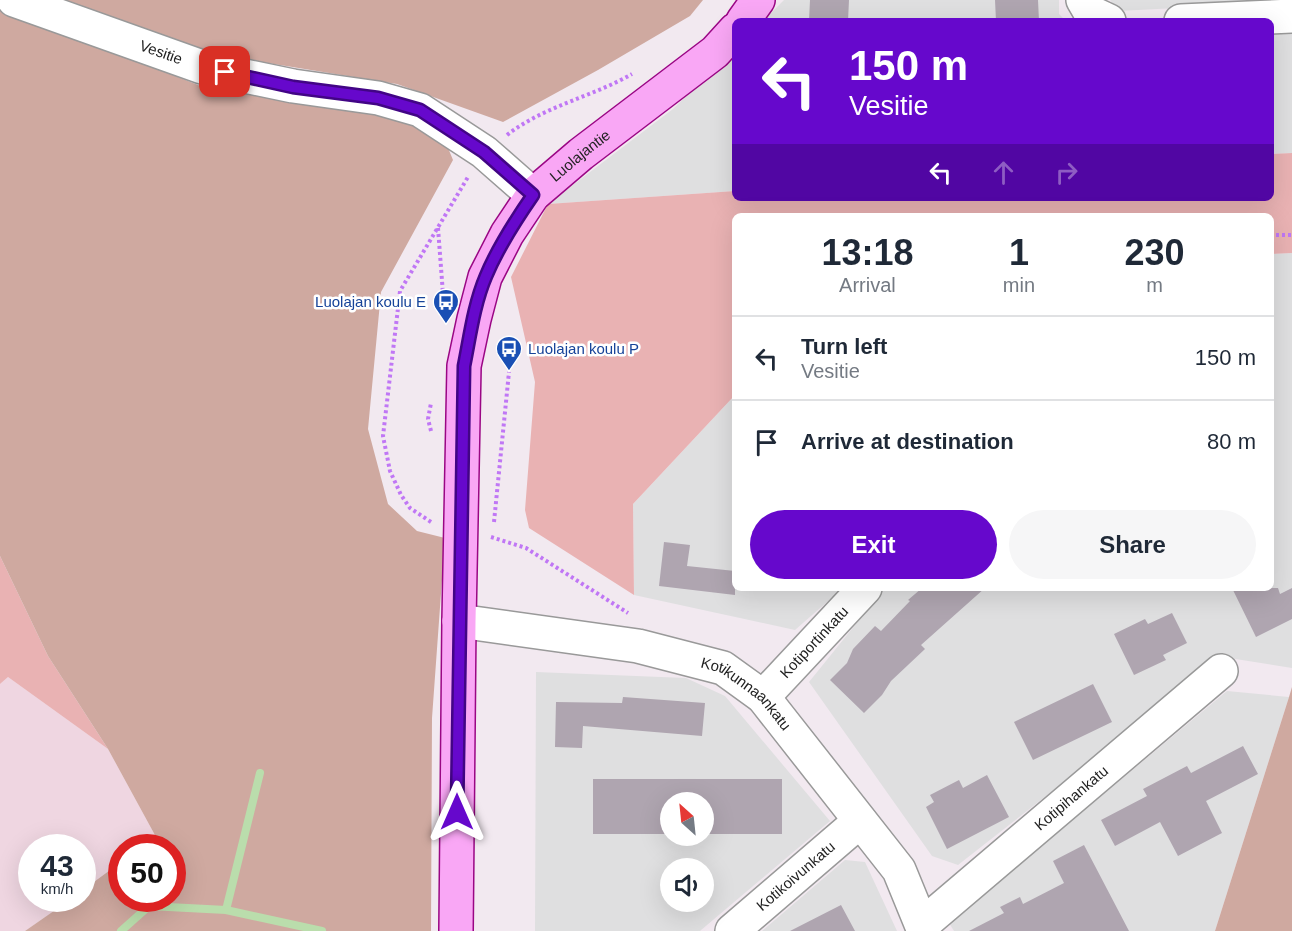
<!DOCTYPE html>
<html lang="en">
<head>
<meta charset="utf-8">
<style>
	:root { --surface:#fff; --page:#f6f6f7; --text:#1f2937; --muted:#747a83; --line:#e0e1e3; --accent:#6608cc }
	body { margin:0; font-family:Helvetica,sans-serif; background:var(--page); color:var(--text); height:100vh; display:flex; flex-direction:column; font-size:22px; white-space:nowrap }
	* { box-sizing:border-box; margin:0 }
	p { font-size:20px; color:var(--muted) }
	.icon { flex:none; width:33px; height:33px; fill:none; stroke:currentColor; stroke-width:2; stroke-linecap:round; stroke-linejoin:round }
	.map { position:relative; flex:1; overflow:hidden }
	.drawer { position:absolute; left:732px; top:213px; width:542px; height:378px; display:flex; flex-direction:column; background:var(--surface); border-radius:9px; box-shadow:0 6px 24px #0002 }
	.drawer>* { flex:none }
	.guide { position:absolute; left:732px; top:18px; width:542px; height:183px; border-radius:9px; box-shadow:0 6px 24px #0002; background:#6608cc; color:#fff; overflow:hidden }
	.needle { width:39px; rotate:333deg }
	.controls { position:absolute; left:660px; top:792px; display:grid; gap:12px }
	.controls a { display:grid; place-items:center; width:54px; height:54px; border-radius:50%; background:var(--surface); box-shadow:0 6px 24px #0002; font-size:30px }
	.speed { position:absolute; left:18px; top:834px; display:flex; gap:12px; font-size:30px; font-weight:700; text-align:center }
	.speed>* { display:grid; place-content:center; width:78px; height:78px; border-radius:50%; background:var(--surface); box-shadow:0 6px 24px #0002; line-height:1 }
	.speed small { font-size:15px; font-weight:400 }
	.speed .limit { border:9px solid #d22; background:#fff; color:#111 }
	.pin { position:absolute; display:grid; place-items:center; width:51px; height:51px; color:#fff; margin:-26px; border-radius:12px; box-shadow:0 3px 9px #0006 }
	.me { position:absolute; width:66px; margin:-33px; rotate:0deg; stroke-linejoin:round; filter:drop-shadow(0 0 4px #0008) }
	.turn { display:flex; align-items:center; gap:21px; height:126px; padding:0 18px; font-size:27px }
	.turn .icon { width:78px; height:78px; stroke-width:2.5 }
	.turn b { display:block; font-size:42px; line-height:51px }
	.lanes { display:flex; align-items:center; height:57px; padding:0 18px; background:#0003; justify-content:center; gap:30px; direction:ltr }
	.lanes .off { opacity:.35 }
	.eta { display:flex; justify-content:space-evenly; align-items:center; height:102px; text-align:center }
	.eta b { font-size:36px; font-weight:800; line-height:42px }
	.primary-button { display:flex; gap:12px; margin-top:auto; padding:12px 18px }
	.primary-button a { flex:1; height:69px; border-radius:36px; background:var(--accent); color:#fff; font-size:24px; font-weight:800; line-height:69px; text-align:center }
	.primary-button a+a { background:var(--page); color:var(--text) }
	ul { padding:0; list-style:none }
	li { display:flex; align-items:center; gap:18px; height:84px; padding:0 18px; border-top:2px solid var(--line) }
	li div { flex:1 }
	li b { display:block; font-size:22px }
	li em { font-style:normal }
	.map>svg:first-child { display:block }
</style>
</head>
<body>
<div class="map">
<svg width="1292" height="931" viewBox="0 0 1292 931">
	<rect width="100%" height="100%" fill="#f2e9f0"/>
	<!-- residential -->
	<path fill="#dfdfe0" fill-rule="evenodd" d="M784,0H1059V14L1066,21H763Z
		M1110,0H1292V2L1119,11Z
		M1292,32V153L1271,154L1270,33Z
		M735,49V191L548,204L673,109Z
		M1292,253V668L1223,657L958,865L932,856L809,682L885,588H1270L1271,254Z
		M735,395V588H843L795,630L634,595L633,504Z
		M536,672L686,678L725,696L830,821L700,931H535ZM670,802H704V836H670ZM670,868H704V902H670Z
		M1227,691L1289,697L1215,931H954L949,923Z
		M845,860L865,862L897,931H762Z"/>
	<!-- farmland -->
	<path fill="#efd6e1" d="M8,677L108,749L156,837L142,847L122,848L121,862L83,890L82,848H32V898L71,899L25,931H0V684Z"/>
	<!-- grass -->
	<path fill="#e9b2b3" d="M1292,153V253L1271,254L1270,216H735V395L633,504L634,595L529,528L525,510L535,382L511,277L548,204L735,191V198H1270L1271,154Z
		M0,556L48,656L108,749L8,677L0,684Z"/>
	<!-- forest -->
	<path fill="#cfa9a0" d="M64,0H703L690,16L598,70L503,122L397,84L212,54Z
		M0,6L203,87L370,107L441,131L453,160L381,292L368,429L388,504L417,531L445,538L432,718L431,931H25L71,899L82,898L83,890L121,862L122,898H172V848L142,847L156,837L108,749L48,656L0,556Z
		M1292,687V931H1215L1289,697Z"/>
	<g fill="none" stroke-linecap="round" stroke-linejoin="round">
		<!-- stream -->
		<path stroke="#baddac" stroke-width="8" d="M226,910L322,931
			M121,931L149,906L226,910L260,773"/>
	</g>
	<!-- building -->
	<path fill="#afa5b0" d="M810,0H849L848,21H809Z
		M995,0H1038L1039,21H996Z
		M664,542L690,545L687,566L735,571V595L659,586Z
		M922,588H985L921,645L925,649L891,681L882,695L864,713L830,680L847,663L853,649L875,626L881,631L910,601L908,600Z
		M1232,588H1278L1280,594L1292,588V619L1256,637Z
		M1172,613L1187,643L1163,655L1166,660L1134,675L1114,634L1145,619L1148,624Z
		M1093,684L1112,722L1033,760L1014,722Z
		M623,697L705,703L702,736L583,726L582,748L555,747L556,702L622,703Z
		M1243,746L1258,774L1206,801L1222,833L1178,856L1160,822L1115,846L1101,820L1147,796L1143,789L1187,766L1191,773Z
		M987,775L1009,817L947,849L926,807L934,802L930,795L959,780L963,788Z
		M593,779H782V834H704V802H670V834H593Z
		M1084,845L1129,931H969L1004,913L1000,907L1020,897L1023,904L1064,883L1053,861Z
		M841,905L855,931H790Z"/>
	<g fill="none" stroke-linecap="round" stroke-linejoin="round">
		<defs>
			<g id="minor">
				<path id="s1" d="M14,0L202,67L293,86L378,98L420,110L484,152L533,195"/>
				<path d="M1083,0L1090,12L1109,21"/>
				<path d="M1181,21L1292,16"/>
				<path id="s2" d="M459,621L638,646L723,668L763,697L899,870L924,931"/>
				<path id="s3" d="M763,697L865,588"/>
				<path id="s4" d="M922,925L1221,671"/>
				<path id="s5" d="M732,931L860,821"/>
			</g>
			<g id="major">
				<path d="M743,21L758,0"/>
				<path id="s6" d="M456,931L459,621L464,366L474,319L485,277L507,234L533,195L581,154L715,52L735,30"/>
			</g>
		</defs>
		<!-- minor casing -->
		<use href="#minor" stroke="#999" stroke-width="36"/>
		<!-- major casing -->
		<use href="#major" stroke="#9a0684" stroke-width="36"/>
		<!-- path -->
		<path stroke="#c077f5" stroke-width="4" stroke-dasharray="3 3" stroke-linecap="butt" d="M507,135C544,106 592,97 632,74
			M438,228L444,307
			M1270,235H1292
			M431,431L428,419L431,403
			M431,522L410,508L401,495L390,471L383,436L400,291L468,177
			M494,522L509,372
			M491,537L526,548L628,613"/>
		<!-- minor -->
		<use href="#minor" stroke="#fff" stroke-width="33"/>
		<!-- major -->
		<use href="#major" stroke="#f9a7f5" stroke-width="33"/>
	</g>
	<g fill="none" stroke-linecap="round" stroke-linejoin="round">
		<defs>
			<path id="route" d="M225,72L293,87L378,98L420,110L484,152L533,195C515,221 498,247 486,276C474,304 470,336 464,366L457,812"/>
		</defs>
		<!-- route casing -->
		<use href="#route" stroke="#420585" stroke-width="15"/>
		<!-- route -->
		<use href="#route" stroke="#6608cc" stroke-width="10"/>
	</g>
	<!-- icons -->
	<defs>
		<symbol id="bus-pin" viewBox="-11 -11 22 30"><path d="M0 17L-7.5 6A9.5 9.5 0 1 1 7.5 6Z" fill="#1a4fb4" stroke="#fff"/><path d="M-5-6H5V4H4V6H2V4H-2V6H-4V4H-5ZM-3.5-4V0h7V-4ZM-3.5 1.2v1.5H-2V1.2ZM2 1.2v1.5H3.5V1.2Z" fill="#fff"/></symbol>
	</defs>
	<g fill-rule="evenodd">
		<use href="#bus-pin" x="431" y="287" width="30" height="40"/>
		<use href="#bus-pin" x="494" y="334" width="30" height="40"/>
	</g>
	<g text-anchor="middle" stroke-width="5" stroke-linejoin="round" paint-order="stroke">
		<!-- street labels -->
		<g font-size="15" fill="#222" stroke="#fff">
			<text dy="5" stroke="none"><textPath href="#s1" startOffset="156">Vesitie</textPath></text>
			<text dy="5" stroke="none"><textPath href="#s6" startOffset="813">Luolajantie</textPath></text>
			<text dy="5" stroke="none"><textPath href="#s3" startOffset="75">Kotiportinkatu</textPath></text>
			<text dy="5" stroke="none"><textPath href="#s2" startOffset="302">Kotikunnaankatu</textPath></text>
			<text dy="5" stroke="none"><textPath href="#s4" startOffset="196">Kotipihankatu</textPath></text>
			<text dy="5" stroke="none"><textPath href="#s5" startOffset="84">Kotikoivunkatu</textPath></text>
		</g>
		<!-- transit labels -->
		<g font-size="15" fill="#164399" stroke="#fff" text-anchor="end">
			<text x="426" y="307">Luolajan koulu E</text>
			<text x="528" y="354" text-anchor="start">Luolajan koulu P</text>
		</g>
	</g>
</svg>
<div class="controls">
<a><svg class="needle" viewBox="-14 -14 28 28"><path d="M0-13l5 13h-10z" fill="#e53935"/><path d="M0 13l5-13h-10z" fill="#747a83"/></svg></a>
<a><svg class="icon" aria-label="sound" viewBox="0 0 24 24"><path d="M4 9h4l5-4v14l-5-4H4zM17 9q2 3 0 6"/></svg></a>
</div>
<div class="speed"><div>43<small>km/h</small></div><div class="limit">50</div></div>
<div class="pin" style="left:225px;top:72px;background:#d93025"><svg class="icon" aria-label="arrive" viewBox="0 0 24 24"><path d="M6 21V4h12l-3 4 3 4H6"/></svg></div>
<svg class="me" style="left:457px;top:812px" viewBox="-20 -20 40 40"><path d="M0-17L14 15 0 8-14 15z" fill="#6608cc" stroke="#fff" stroke-width="4"/></svg>
<div class="guide">
<div class="turn"><svg class="icon" aria-label="left" viewBox="0 0 24 24"><path d="M17 20v-9H6M10 6l-5 5 5 5"/></svg><div><b>150 m</b>Vesitie</div></div>
<div class="lanes"><svg class="icon" aria-label="left" viewBox="0 0 24 24"><path d="M17 20v-9H6M10 6l-5 5 5 5"/></svg><svg class="icon off" aria-label="ahead" viewBox="0 0 24 24"><path d="M12 20V5M6 11l6-6 6 6"/></svg><svg class="icon off" aria-label="right" viewBox="0 0 24 24"><path d="M7 20v-9h11M14 6l5 5-5 5"/></svg></div>
</div>
<section class="drawer">
<div class="eta">
<div><b>13:18</b><p>Arrival</p></div>
<div><b>1</b><p>min</p></div>
<div><b>230</b><p>m</p></div>
</div>
<ul>
<li><svg class="icon" aria-label="left" viewBox="0 0 24 24"><path d="M17 20v-9H6M10 6l-5 5 5 5"/></svg><div><b>Turn left</b><p>Vesitie</p></div><em>150 m</em></li>
<li><svg class="icon" aria-label="arrive" viewBox="0 0 24 24"><path d="M6 21V4h12l-3 4 3 4H6"/></svg><div><b>Arrive at destination</b></div><em>80 m</em></li>
</ul>
<div class="primary-button"><a>Exit</a><a>Share</a></div>
</section>
</div>
</body>
</html>
